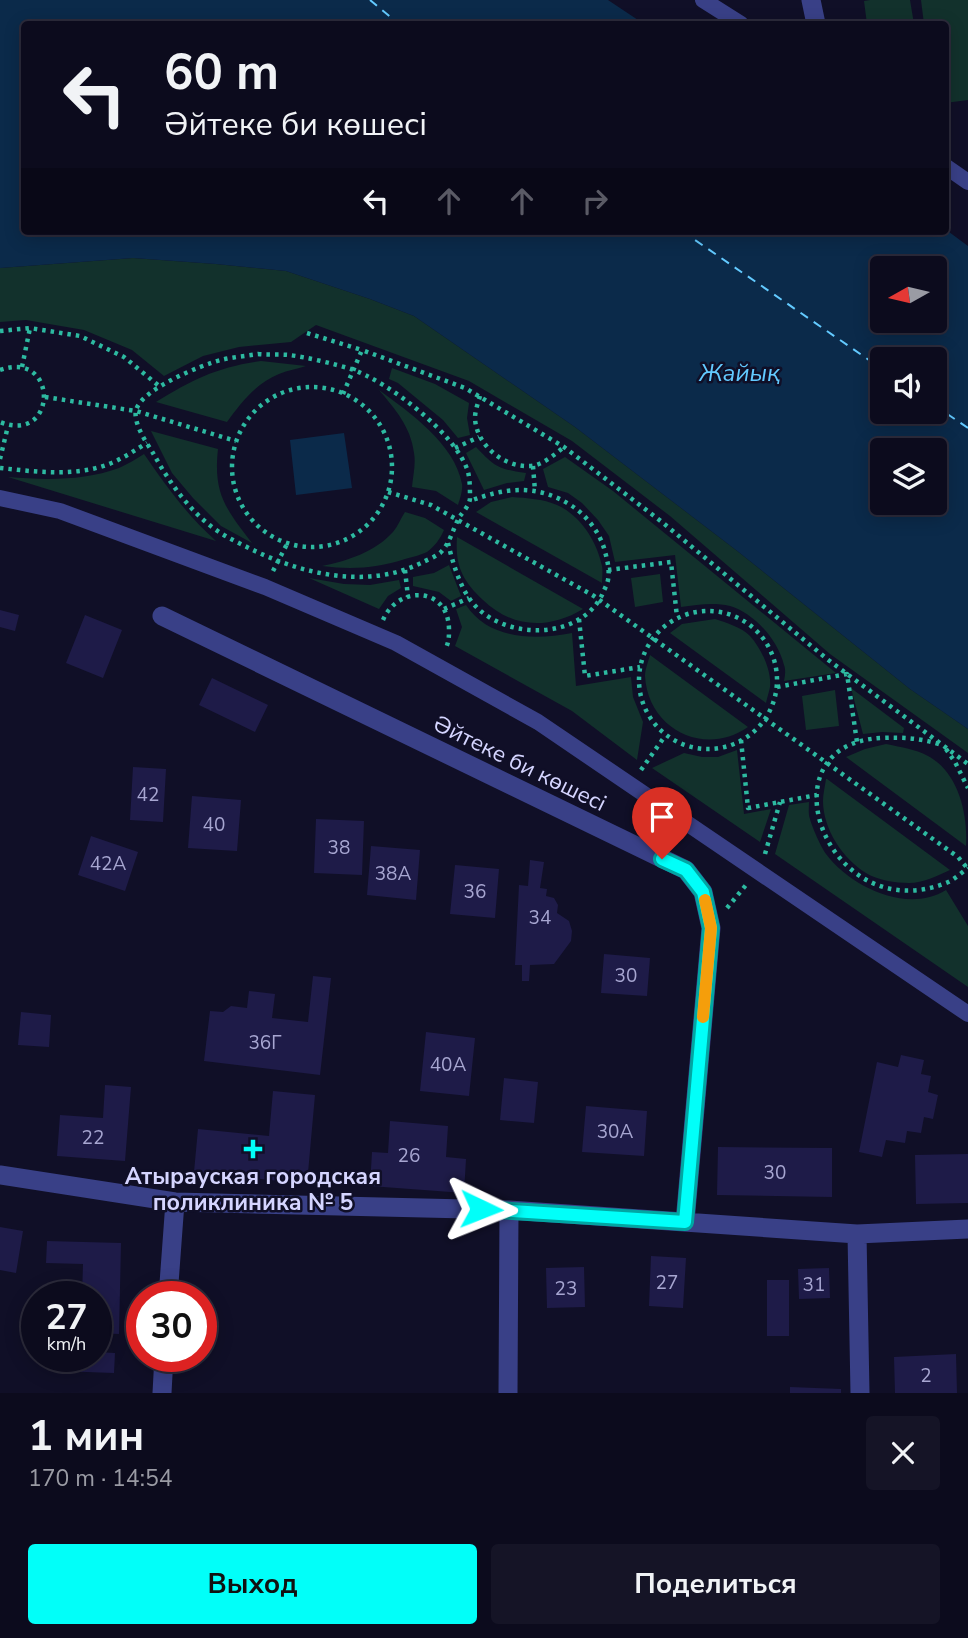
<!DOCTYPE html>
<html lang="ru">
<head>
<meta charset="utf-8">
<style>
	:root { --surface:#0c0b1d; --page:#151426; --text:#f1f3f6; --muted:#9a9ba4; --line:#2c2b3b; --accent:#01fff9 }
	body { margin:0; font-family:"Nunito Sans",sans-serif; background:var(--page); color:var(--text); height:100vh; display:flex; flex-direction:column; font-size:26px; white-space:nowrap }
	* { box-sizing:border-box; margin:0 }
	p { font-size:23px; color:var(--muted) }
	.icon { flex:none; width:38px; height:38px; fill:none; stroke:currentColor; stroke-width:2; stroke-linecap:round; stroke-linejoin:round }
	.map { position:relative; height:1393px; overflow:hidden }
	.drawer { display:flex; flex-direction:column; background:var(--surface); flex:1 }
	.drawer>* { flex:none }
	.top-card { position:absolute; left:21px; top:21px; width:928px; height:214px; border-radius:7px; box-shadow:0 4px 18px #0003,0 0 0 2px var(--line); background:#0c0b1d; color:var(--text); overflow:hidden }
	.needle { width:46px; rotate:262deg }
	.buttons { position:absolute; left:870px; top:256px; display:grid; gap:14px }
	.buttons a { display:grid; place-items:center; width:77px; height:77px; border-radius:7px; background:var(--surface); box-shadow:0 4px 18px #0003,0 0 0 2px var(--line); font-size:35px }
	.speed { position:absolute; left:21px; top:1281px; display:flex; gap:14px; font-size:35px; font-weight:700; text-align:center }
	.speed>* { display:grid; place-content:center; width:91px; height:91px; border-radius:50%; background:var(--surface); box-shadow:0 4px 18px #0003,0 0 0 2px var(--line); line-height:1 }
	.speed small { font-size:18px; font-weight:400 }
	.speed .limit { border:10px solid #d22; background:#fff; color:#111 }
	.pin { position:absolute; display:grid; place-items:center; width:60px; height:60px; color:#fff; margin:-72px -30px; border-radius:50% 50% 50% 0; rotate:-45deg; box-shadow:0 0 7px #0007 }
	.pin .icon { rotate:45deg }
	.me { position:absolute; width:77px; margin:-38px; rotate:92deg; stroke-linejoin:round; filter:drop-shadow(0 0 5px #0008) }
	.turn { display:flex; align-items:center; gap:24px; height:147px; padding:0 28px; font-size:32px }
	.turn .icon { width:91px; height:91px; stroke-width:2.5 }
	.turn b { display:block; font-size:49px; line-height:60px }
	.lanes { display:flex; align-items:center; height:66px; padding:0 28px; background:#0003; justify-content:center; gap:35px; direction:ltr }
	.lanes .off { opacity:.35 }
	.round { display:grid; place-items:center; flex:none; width:74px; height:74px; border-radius:7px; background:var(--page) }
	.overview { display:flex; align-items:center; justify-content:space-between; height:119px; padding:0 28px }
	h1 { font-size:42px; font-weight:700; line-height:52px }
	.button { display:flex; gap:14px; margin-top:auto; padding:14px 28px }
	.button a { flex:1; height:80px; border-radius:7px; background:var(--accent); color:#111; font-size:28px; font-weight:700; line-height:80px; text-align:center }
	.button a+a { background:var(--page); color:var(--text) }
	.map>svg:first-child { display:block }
</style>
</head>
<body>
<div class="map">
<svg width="968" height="1393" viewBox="0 0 968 1393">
	<rect width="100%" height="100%" fill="#100f27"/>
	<!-- green -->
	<path fill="#12312c" d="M870,0H910L914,24H867L864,1Z
		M921,0H968V100L945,103V24H924Z
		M133,258L216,264L286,271L370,299L414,316L575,427L736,550L910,689L968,729V753L830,654L670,516L572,441L469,381L316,325L291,342L239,347L203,356L164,376L132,350L84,330L26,320L0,322V268Z
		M261,361L306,366C297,369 288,370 279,374C256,383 241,403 227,422L156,402C193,379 218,367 261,361Z
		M392,368L435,384L469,403L467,418L470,435L458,438L443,420L398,383L389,379Z
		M379,390C409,412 455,444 462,484C463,490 460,499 458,505L436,491L412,487C413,476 416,464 414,453C411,427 395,409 379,390Z
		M151,431L218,449C213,494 226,509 252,543L221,526L193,498L172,473Z
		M476,447C495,467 498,469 526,473L524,481L507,483L484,490L466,453Z
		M144,454C167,487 186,514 216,541L8,477C45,480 84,481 119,468C128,464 136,459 144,454Z
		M565,457L613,491L836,673L784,681C785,676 786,670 784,665C778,640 754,613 730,606C713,602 697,605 681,607L675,555L615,562L609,536L598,520L582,503L568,493L548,487L543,469Z
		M512,497C527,498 543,499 557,505C580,515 597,541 602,566C603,572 602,578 602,583L476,512L491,502Z
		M405,512L425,518L444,530C440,539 435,546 427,552C421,555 412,557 405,559C377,568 352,570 322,566C347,561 375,552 393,532C398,526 401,518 405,512Z
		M457,537L583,609C548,630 512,628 483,600C462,580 455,565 457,537Z
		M449,565L461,596L451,601L439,592L413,586V577L434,573Z
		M660,574L663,602L635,607L631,578Z
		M309,578L344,584L370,585L399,580L401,588L388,596L379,609Z
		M466,605C489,640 535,640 572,633L576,686L631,677L633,697L643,722L637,760L572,711L455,646L462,627L456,609Z
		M715,619C727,623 741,627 750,636C761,648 772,671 770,687C769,692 767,698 766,703L670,633L682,624Z
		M650,655L748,727C705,757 648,730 645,676C645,670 648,662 650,655Z
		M851,688L904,728L903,733L882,732L863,734Z
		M835,690L839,726L806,730L802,696Z
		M886,744C900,747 915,749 928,756C958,772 968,813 966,846L846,757L865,749Z
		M737,750L744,814L771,809L760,842L652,768L684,753L702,757H718Z
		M826,779H827L950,870C937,876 923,883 909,883C896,883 877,880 866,873C843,859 823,829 823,801C823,794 825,786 826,779Z
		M809,802C809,807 808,814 810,819C812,827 821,847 826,854C851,887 907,914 946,890L968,926V987L775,854L789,805Z"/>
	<!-- water -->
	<path fill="#0b2a4a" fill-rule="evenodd" d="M0,0H608L644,24H24V231H945V229L968,246V729L910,689L736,550L575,427L414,316L370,299L286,271L216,264L133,258L0,268ZM882,268H934V320H882ZM882,359H934V411H882ZM882,450H934V502H882Z
		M344,433L352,488L296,495L290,440Z"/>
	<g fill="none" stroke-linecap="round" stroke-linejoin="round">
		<!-- ferry -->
		<path stroke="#63caff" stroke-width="2" stroke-dasharray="9 7" stroke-linecap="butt" d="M370,0L399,24
			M682,231L882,369
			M934,405L968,428"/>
	</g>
	<!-- building -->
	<path fill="#1e1b48" d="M0,610L19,615L15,631L0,627Z
		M85,615L122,630L103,678L66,663Z
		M212,678L268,705L255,732L199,705Z
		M133,767L166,769L163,822L130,820Z
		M192,796L241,800L237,851L188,848Z
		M316,819L364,821L362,875L314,873Z
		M91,836L138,852L125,891L78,875Z
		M371,846L420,850L416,900L367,895Z
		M530,860L544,862L540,888L547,889L546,896L554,898L558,905L557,913L569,921L572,931L571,941L554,964L530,965L529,981H522V965H515L519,885L528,886Z
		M455,865L499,869L495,918L450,914Z
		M604,954L650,958L647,996L601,993Z
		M313,976L331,978L320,1075L204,1061L210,1011L223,1012L231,1006L247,1008L249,991L275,994L272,1018L308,1022Z
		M21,1012L51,1015L49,1047L18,1045Z
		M426,1032L475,1038L469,1096L420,1091Z
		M901,1055L924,1060L921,1074L931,1076L928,1092L938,1095L933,1119L924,1117L921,1133L907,1131L905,1143L886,1140L882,1157L859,1152L877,1062L898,1067Z
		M504,1078L538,1082L534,1123L500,1120Z
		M105,1085L131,1087L125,1161L57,1156L60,1115L103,1118Z
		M273,1091L315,1095L307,1184L194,1172L198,1129L269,1136Z
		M586,1106L647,1111L644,1156L582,1152Z
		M390,1121L448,1126L446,1157L466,1159L464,1193L370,1186L372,1152L388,1153Z
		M718,1147L832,1148V1197L717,1195Z
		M968,1154V1203L916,1204L915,1155Z
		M0,1227L23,1231L16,1273L0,1270Z
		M47,1241L121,1243L119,1334L96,1333V1297H82L83,1264L46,1263Z
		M651,1256L686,1258L683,1308L649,1306Z
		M584,1267L585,1307L547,1308L546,1268Z
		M829,1268L830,1298L799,1299L798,1269Z
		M767,1280H789V1336H767Z
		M96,1352L115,1353L114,1373L58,1371V1356H96Z
		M956,1354L957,1393H895L894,1357Z
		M790,1387L841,1389V1393H790Z"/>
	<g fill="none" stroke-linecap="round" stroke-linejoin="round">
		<!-- path -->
		<path stroke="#2dbaa1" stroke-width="4.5" stroke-dasharray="3.5 5" stroke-linecap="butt" d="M0,331L30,328L80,336L124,357L159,386
			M307,333L362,350
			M258,354C268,355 279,354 289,355C306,357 335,364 351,369C387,381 457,434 468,472C470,479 470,491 470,498C470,504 464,511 460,516C453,528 450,544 440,553C435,557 427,560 421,563C368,589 305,575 253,550C239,543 225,537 212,527C187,508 168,480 153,453C146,442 133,423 136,410C142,389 201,365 221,360C233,357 246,356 258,354Z
			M22,367L30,328
			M0,370C59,349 58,445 0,422
			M232 467a80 80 0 1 1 160 0a80 80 0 1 1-160 0Z
			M343,394L362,350L465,388L564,447L662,522L827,659L968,764
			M480,396C478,403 475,411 475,418C476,445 504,468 531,466C543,465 555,454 564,447
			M45,397L136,411L236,441
			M455,448L479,437
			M0,459L8,426
			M533,466L535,491
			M0,468C39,472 82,478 118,460C128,455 137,449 147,443
			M388,492L431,505L594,596L958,857L968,869
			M448,543C452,560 459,584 469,598C497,640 578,643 602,595C604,590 607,585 608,580C610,569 607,559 604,548C599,532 587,516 572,506C538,484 507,487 470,501
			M405,570L408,597
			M608,570L671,562L677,617
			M273,571L287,544
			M444,609L469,598
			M639 680a69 69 0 1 1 138 0a69 69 0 1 1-138 0Z
			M579,619L585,676L640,667
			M383,620C398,585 448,586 449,629C449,637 449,642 445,650
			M777,687L847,674L857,742
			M741,740L748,808L817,795
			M939,744C919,738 902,737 881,738C759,744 827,930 946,883C954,880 961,873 968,868
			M946,749L955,762L968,788
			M641,770L665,736
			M765,854L780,802
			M727,908L746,885"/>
		<!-- pedestrian -->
		<path stroke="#394087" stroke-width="16" d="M703,0L741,24
			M945,166L968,182
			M0,498L60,511L265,587L396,643L538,722L968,1014"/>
		<!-- minor -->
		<path stroke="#394087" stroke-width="19" d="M811,0L816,24
			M162,616L686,870L703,892L711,928L685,1222
			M0,1175L175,1202L509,1210L857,1234L968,1229
			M857,1234L860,1393
			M168,1297L175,1202
			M162,1393L164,1356
			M508,1393L509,1210"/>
	</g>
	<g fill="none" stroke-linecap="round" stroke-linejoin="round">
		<defs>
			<path id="route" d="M481,1209L685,1222L711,928L703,892L686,870L662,859"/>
		</defs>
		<!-- route casing -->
		<use href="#route" stroke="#01a6a2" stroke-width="18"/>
		<!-- route -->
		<use href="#route" stroke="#01fff9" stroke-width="12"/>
		<!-- slow -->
		<path stroke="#f59e0b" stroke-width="12" d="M703,1017L711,928L705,900"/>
	</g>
	<!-- markers -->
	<path fill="#01fff9" stroke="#100f27" stroke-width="2.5" d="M249.5 1138.5h7v7h7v7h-7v7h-7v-7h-7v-7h7z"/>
	<g text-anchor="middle" stroke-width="5" stroke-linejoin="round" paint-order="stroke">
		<!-- number labels -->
		<g font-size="19" fill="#a7a6d1">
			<text x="148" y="801">42</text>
			<text x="214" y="831">40</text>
			<text x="339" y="854">38</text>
			<text x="108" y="870">42А</text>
			<text x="393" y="880">38А</text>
			<text x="475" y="898">36</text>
			<text x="540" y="924">34</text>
			<text x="626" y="982">30</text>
			<text x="265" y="1049">36Г</text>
			<text x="448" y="1071">40А</text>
			<text x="615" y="1138">30А</text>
			<text x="93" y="1144">22</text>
			<text x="409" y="1162">26</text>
			<text x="775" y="1179">30</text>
			<text x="667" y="1289">27</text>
			<text x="814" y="1291">31</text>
			<text x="566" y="1295">23</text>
			<text x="926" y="1382">2</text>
		</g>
		<!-- street labels -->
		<g font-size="23" fill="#d5d5ff" stroke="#100f27">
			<text transform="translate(520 763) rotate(26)" y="8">Әйтеке би көшесі</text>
		</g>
		<!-- poi labels -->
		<g font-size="23" font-weight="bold" fill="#d5d5ff" stroke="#100f27">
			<text x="253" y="1184">Атырауская городская<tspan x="253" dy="26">поликлиника № 5</tspan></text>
		</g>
		<!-- water labels -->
		<g font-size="24" font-style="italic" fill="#63caff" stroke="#100f27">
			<text x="740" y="381">Жайық</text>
		</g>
	</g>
</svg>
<div class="buttons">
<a><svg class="needle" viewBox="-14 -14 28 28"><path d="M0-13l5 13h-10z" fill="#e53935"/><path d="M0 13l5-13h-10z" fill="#9a9ba4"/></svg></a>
<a><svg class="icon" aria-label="sound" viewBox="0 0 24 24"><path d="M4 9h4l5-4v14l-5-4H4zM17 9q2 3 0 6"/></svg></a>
<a><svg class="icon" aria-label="layers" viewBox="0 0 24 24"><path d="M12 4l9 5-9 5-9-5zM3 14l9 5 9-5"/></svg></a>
</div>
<div class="speed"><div>27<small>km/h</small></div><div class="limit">30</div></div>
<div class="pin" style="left:662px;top:859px;background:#d93025"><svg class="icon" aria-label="arrive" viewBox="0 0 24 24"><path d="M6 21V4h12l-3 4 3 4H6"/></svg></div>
<svg class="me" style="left:481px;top:1209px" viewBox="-20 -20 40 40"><path d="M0-17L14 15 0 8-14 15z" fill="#01fff9" stroke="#fff" stroke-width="4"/></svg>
<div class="top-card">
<div class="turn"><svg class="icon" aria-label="left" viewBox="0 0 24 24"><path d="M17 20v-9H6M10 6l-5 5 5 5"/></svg><div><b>60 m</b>Әйтеке би көшесі</div></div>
<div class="lanes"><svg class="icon" aria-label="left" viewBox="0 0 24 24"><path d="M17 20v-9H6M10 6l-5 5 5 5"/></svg><svg class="icon off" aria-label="ahead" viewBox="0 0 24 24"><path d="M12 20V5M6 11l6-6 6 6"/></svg><svg class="icon off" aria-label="ahead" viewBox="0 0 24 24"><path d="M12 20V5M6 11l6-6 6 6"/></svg><svg class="icon off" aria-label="right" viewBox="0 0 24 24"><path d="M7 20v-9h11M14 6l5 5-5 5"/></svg></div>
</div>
</div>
<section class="drawer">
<div class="overview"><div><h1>1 мин</h1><p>170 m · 14:54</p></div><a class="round"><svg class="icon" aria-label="close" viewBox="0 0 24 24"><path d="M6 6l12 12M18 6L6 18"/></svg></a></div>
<div class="button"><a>Выход</a><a>Поделиться</a></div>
</section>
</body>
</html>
